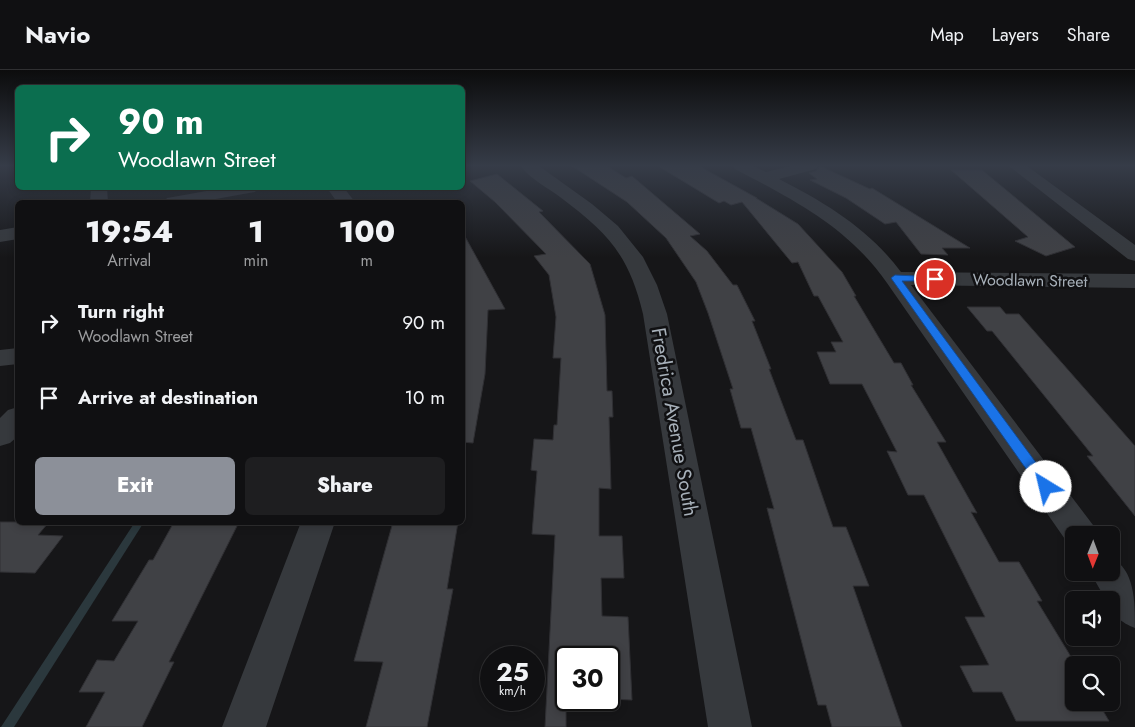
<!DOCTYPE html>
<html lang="en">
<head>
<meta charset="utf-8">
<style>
	:root { --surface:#101012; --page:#1e1e20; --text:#f1f3f6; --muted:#9c9d9f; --line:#303032; --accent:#8c9099 }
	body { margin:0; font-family:Jost,sans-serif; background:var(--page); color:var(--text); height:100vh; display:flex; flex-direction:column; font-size:19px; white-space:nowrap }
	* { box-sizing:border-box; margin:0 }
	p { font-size:16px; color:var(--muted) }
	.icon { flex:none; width:28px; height:28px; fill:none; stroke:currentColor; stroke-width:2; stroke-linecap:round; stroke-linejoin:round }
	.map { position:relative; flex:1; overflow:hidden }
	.panel { position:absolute; left:15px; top:130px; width:450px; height:325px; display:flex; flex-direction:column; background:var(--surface); border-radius:8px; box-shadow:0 2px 8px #0003,0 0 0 1px var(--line) }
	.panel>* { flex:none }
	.top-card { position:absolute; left:15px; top:15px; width:450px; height:105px; border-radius:8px; box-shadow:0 2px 8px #0003,0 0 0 1px var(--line); background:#0b6e4f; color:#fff; overflow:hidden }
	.needle { width:32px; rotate:181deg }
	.controls { position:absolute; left:1065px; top:456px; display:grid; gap:10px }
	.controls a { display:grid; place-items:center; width:55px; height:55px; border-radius:8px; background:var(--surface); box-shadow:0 2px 8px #0003,0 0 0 1px var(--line); font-size:25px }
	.speed { position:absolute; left:480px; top:576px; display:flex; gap:10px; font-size:25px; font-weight:700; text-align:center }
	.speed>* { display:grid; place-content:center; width:65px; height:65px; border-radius:50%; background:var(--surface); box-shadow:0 2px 8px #0003,0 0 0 1px var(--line); line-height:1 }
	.speed small { font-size:12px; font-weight:400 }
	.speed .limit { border:2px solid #111; border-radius:8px; background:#fff; color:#111 }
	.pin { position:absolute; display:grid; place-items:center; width:42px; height:42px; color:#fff; margin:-21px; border:2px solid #fff; border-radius:50%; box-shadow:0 1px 5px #0007 }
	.me { position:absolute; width:55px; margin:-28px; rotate:324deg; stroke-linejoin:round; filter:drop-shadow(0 0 4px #0008) }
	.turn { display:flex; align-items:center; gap:18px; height:105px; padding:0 20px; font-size:22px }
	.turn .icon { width:65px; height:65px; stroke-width:2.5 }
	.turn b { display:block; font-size:35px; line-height:42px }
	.eta { display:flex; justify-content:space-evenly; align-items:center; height:85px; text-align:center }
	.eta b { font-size:30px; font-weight:800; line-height:35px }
	.primary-button { display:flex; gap:10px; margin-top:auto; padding:10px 20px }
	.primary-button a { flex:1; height:58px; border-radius:8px; background:var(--accent); color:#fff; font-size:20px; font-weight:800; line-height:58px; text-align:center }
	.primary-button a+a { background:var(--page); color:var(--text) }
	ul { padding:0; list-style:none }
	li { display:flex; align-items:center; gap:15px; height:75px; padding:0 20px }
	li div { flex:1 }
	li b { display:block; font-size:19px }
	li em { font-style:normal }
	header { display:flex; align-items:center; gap:30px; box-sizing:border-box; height:70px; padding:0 25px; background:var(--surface); border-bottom:1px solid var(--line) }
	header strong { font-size:24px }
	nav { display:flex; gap:28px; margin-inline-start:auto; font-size:18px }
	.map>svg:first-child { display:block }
</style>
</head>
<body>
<header>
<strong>Navio</strong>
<nav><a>Map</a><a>Layers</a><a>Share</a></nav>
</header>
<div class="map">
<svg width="1135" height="657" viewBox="0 0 1135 657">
	<rect width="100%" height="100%" fill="#161618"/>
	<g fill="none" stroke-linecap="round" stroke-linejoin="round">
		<!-- stream -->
		<path fill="#2b383d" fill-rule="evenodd" d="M135,452H144L14,657H1Z"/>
	</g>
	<!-- building -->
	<path fill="#404145" stroke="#303034" d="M572,96H607L626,108L632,106L700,164L690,166L707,181L733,215H737L755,251H752L771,299H769L796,370H803L833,457H846L869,516H853L902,657H832L826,635H818L767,438L774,439L751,358H741L730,319H733L708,243L696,212L666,168L627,132Z
		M658,96H699L757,128H756L798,154L842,202L856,226H854L894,293H901L913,315H911L946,372H937L977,443L971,442L999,492H1019L1042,531H1037L1076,595H1074V632H1098L1109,651H1016L1002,622H973L960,596L989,595L965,547H985L924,425H908L887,381L897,382L862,314H830L817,282H836L831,272H843L818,226H814L798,192L792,193L742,132L731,135L724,131L719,133Z
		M820,96L870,119L872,118L970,178H942L948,185L921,184L896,152L885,154L846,128L810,110L817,109L809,103L816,101Z
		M951,100H982L1075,177L1046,186L1015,171L1028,167Z
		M497,104L543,141L539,142L590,194L605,245L607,321H612L613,347H609L611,419L599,418V466H622L624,508H601L602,546L628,547L632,630L609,629V588H566V657H545L555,465L532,464L537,401L531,400L534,369L553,370L554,355H557L561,288H553L556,247L549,205L534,186L546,184L495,132L470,111Z
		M462,161L505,239L488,240L485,304L473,373L462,372Z
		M967,237H1000L1006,244H1019L1135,376V446L1087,386H1093L992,261H987Z
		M0,452H49L38,465L63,466L35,503L0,502Z
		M174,452H239L169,592H174L142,657H86L105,622H79L97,590L114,591L138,551H112L149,490H153Z
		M393,452H458L447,519H453L427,657H366L383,592L354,591Z"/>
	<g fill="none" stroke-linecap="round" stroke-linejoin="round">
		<!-- minor -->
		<path fill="#36393d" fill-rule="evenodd" d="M521,96H539L592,134L618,156L643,187L657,215L667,244L752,657H708L643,244C629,185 608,163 560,127C548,118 529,108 521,96Z
			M733,96H753L766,102L791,96H818L816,99L779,109C826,133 869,159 901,202L1135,204V218L911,215L1093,455L1098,465H1074V477L1069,475L887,213C848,157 794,130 735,99Z
			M1009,96H1027L1135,175V191L1128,189Z
			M91,118H107L108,132H90Z
			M223,118H258L255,122L249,123L199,132H164L167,128L173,127Z
			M327,118H344L355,132H337Z
			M18,157V169L0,172V160Z
			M18,278V294L0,296V280Z
			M18,337V366L10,373L0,376V348L8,340Z
			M301,452H335L266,657H222Z
			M1111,488C1135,499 1135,532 1135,558C1122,553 1111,545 1111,530H1106L1090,502H1111Z"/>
	</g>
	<!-- sky -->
	<linearGradient id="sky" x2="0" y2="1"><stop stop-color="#0c0c0d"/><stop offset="0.51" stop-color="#363c48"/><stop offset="1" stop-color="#363c48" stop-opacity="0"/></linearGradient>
	<rect width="1135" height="188" fill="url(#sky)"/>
	<!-- route -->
	<path fill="#1a73e8" stroke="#114b97" d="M895,205L939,207V211H902L1051,413L1052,417L1051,420H1041L891,208Z"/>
	<g text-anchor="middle" stroke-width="5" stroke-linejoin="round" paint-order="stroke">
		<!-- far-street labels -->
		<g font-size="16" fill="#a7b0b9" stroke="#111113">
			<text transform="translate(1030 210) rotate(1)" y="6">Woodlawn Street</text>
		</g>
		<!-- street labels -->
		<g font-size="20" fill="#a7b0b9" stroke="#111113">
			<text transform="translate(675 352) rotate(80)" y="7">Fredrica Avenue South</text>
		</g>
	</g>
</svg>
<div class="controls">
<a><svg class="needle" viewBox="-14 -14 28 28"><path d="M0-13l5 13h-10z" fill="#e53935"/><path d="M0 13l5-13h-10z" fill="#9c9d9f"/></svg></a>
<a><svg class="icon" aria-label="sound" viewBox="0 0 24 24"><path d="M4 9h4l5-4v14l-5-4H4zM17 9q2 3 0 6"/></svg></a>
<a><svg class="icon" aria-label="search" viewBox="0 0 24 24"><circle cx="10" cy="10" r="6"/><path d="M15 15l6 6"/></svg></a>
</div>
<div class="speed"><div>25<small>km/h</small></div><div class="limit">30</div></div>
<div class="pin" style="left:935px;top:209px;background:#d93025"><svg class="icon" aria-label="arrive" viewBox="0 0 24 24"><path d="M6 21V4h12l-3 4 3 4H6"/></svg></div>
<svg class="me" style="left:1046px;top:417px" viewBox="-20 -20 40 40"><circle r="19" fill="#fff"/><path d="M0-13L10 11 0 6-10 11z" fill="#1a73e8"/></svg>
<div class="top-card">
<div class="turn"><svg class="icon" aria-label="right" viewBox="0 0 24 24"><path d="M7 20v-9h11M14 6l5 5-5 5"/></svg><div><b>90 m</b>Woodlawn Street</div></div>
</div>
<section class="panel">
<div class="eta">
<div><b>19:54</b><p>Arrival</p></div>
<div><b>1</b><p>min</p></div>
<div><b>100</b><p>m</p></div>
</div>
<ul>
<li><svg class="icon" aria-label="right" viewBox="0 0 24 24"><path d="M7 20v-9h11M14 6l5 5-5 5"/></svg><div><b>Turn right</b><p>Woodlawn Street</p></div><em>90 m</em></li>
<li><svg class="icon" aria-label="arrive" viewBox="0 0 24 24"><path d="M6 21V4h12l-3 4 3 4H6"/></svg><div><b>Arrive at destination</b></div><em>10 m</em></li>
</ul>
<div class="primary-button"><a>Exit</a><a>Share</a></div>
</section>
</div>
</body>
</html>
